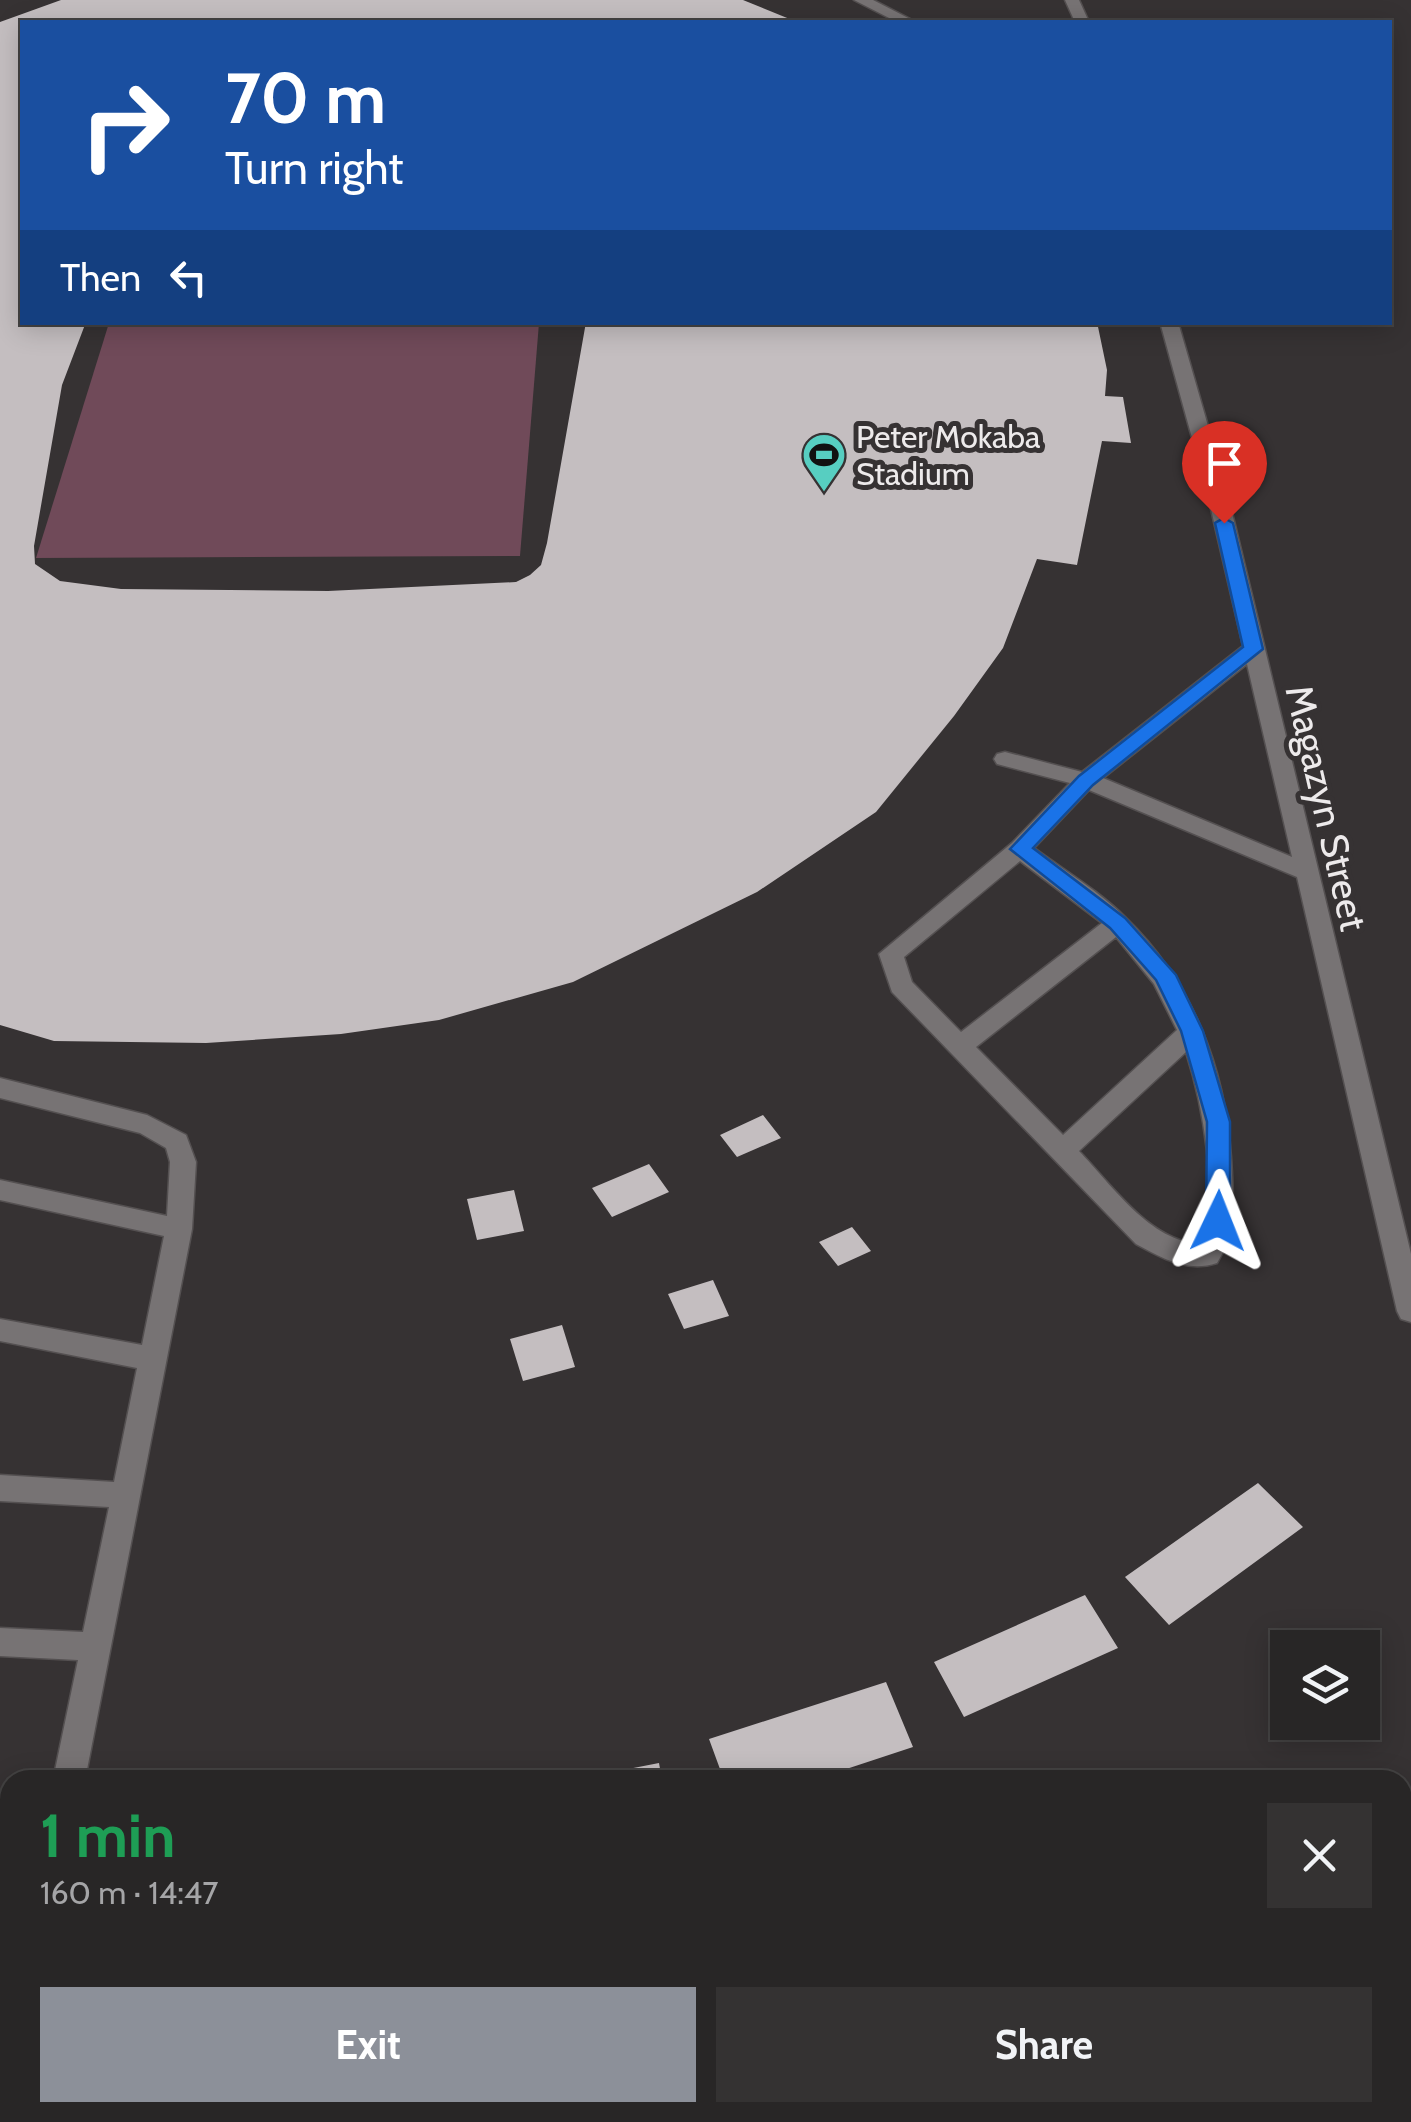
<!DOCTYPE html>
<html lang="en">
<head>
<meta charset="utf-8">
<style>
	:root { --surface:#282626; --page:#343232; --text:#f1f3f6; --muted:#a5a5a7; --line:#444343; --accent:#8c9099 }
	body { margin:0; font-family:Cabin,sans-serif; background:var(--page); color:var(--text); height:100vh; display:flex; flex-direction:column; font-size:38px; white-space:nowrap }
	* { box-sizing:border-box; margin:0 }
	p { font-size:32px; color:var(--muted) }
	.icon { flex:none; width:55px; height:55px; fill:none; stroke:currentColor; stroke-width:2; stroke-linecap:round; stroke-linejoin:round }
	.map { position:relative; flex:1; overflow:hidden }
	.panel { position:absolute; left:0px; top:1770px; width:1412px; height:352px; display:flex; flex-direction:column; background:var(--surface); border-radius:30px 30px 0 0; box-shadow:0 5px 25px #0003,0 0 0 2px var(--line) }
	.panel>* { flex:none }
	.top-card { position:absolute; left:20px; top:20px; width:1372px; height:305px; border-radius:0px; box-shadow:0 5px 25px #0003,0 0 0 2px var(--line); background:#1a4fa0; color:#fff; overflow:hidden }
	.tools { position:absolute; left:1270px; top:1630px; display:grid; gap:20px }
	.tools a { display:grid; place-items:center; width:110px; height:110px; border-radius:0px; background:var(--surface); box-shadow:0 5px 25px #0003,0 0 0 2px var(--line); font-size:50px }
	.pin { position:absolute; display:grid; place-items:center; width:85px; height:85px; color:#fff; margin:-102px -42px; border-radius:50% 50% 50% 0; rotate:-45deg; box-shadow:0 0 10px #0007 }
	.pin .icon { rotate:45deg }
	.me { position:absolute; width:110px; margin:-55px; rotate:2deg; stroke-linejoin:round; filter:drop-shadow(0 0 8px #0008) }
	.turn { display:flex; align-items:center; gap:35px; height:210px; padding:0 40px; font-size:45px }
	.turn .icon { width:130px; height:130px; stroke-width:2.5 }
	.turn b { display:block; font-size:70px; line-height:85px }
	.then { display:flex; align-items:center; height:95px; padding:0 40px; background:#0003; gap:20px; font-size:38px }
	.round { display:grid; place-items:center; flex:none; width:105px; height:105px; border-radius:0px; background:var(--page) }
	.head { display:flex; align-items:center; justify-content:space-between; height:170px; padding:0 40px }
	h1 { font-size:60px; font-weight:800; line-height:75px; color:#1e9e55 }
	.cta { display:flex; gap:20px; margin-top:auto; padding:20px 40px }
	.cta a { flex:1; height:115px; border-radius:0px; background:var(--accent); color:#fff; font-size:40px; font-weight:800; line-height:115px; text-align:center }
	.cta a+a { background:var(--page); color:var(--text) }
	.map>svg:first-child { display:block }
</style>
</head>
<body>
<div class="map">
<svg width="1411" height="2122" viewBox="0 0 1411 2122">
	<rect width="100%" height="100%" fill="#363233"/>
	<!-- green -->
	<path fill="#704a59" d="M109,323H539L520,556L36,558Z"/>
	<!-- building -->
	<path fill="#c4bec0" d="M61,0H743L797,22H22V322H86L62,385L34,546L35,564L60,581L121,589L328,591L516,582L530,575L541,565L547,543L586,322H1097L1107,370L1105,396L1123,397L1131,443L1102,441L1077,565L1037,559L1003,648L954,716L876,812L757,892L573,982L439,1020L341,1034L206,1043L54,1041L0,1025V22Z
		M763,1115L781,1138L737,1157L720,1135Z
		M649,1164L669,1192L612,1217L592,1188Z
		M514,1190L524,1231L477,1240L467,1199Z
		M852,1227L871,1251L838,1266L819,1242Z
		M713,1280L729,1316L684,1329L668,1294Z
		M562,1325L575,1367L523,1381L510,1339Z
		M1258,1483L1303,1527L1169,1625L1125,1577Z
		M1085,1595L1118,1648L964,1717L934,1662Z
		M886,1682L913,1747L813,1780H724L709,1739Z
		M659,1763L662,1780H582V1778Z"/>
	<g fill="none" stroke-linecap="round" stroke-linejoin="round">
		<defs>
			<path id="minor" d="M854,0H873L916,22H897Z
				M1065,0H1079L1089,22H1075Z
				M1160,322H1178L1227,492L1411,1254V1322L1401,1319L1397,1311L1297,877L1089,790L1034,848C1065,871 1099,891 1126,918C1192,982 1225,1067 1231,1158C1233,1195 1238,1230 1217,1263C1187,1273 1162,1258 1136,1244L892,992L879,954L1012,843L1070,783L997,764L994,759L997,754L1005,752L1082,772L1243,646L1207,492ZM1247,664L1292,857L1103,778ZM1020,861L1102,923L961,1032L912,982L904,957ZM1116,937L1154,984L1177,1030L1063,1135L976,1047ZM1186,1052C1202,1102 1220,1194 1201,1244C1150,1242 1112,1185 1079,1151Z
				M0,1078L147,1115L186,1135L196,1162L192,1229L85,1780H53L78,1660L0,1656V1628L83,1632L109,1507L0,1501V1475L114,1482L137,1368L0,1341V1319L142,1345L164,1236L0,1200V1180L167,1216L170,1162L166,1148L140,1133L0,1098Z
				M0,1823H10V1855H0Z
				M10,2036V2094L0,2098V2040Z"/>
		</defs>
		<!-- minor casing -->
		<use href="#minor" stroke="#545051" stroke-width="3"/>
		<!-- minor -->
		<use href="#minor" fill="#777374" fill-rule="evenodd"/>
	</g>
	<!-- route -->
	<path fill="#1a73e8" stroke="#114b97" stroke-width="2.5" d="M1224,518L1233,523L1263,649L1093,785L1033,848L1125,918L1176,975L1203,1031L1230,1122V1221L1226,1228H1209L1206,1221L1207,1122L1181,1031L1156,980L1110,928L1010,849L1079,776L1243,647L1215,523Z"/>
	<!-- icons -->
	<defs>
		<symbol id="stadium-pin" viewBox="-11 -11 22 30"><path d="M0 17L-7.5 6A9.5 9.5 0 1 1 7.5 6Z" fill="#57cec1" stroke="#363233"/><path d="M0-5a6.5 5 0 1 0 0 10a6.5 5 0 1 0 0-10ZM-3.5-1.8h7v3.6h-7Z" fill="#111"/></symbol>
	</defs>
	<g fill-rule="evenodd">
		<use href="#stadium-pin" x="799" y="430" width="50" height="68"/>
	</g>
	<g text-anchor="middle" stroke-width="10" stroke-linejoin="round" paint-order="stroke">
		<!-- far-poi labels -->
		<g font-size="32" fill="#edeaeb" stroke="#363233" text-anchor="start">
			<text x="856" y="448">Peter Mokaba<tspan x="856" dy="37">Stadium</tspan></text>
		</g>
		<!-- street labels -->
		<g font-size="38" fill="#edeaeb" stroke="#363233">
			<text transform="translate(1326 808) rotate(77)" y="13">Magazyn Street</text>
		</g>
	</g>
</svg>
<div class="tools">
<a><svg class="icon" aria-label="layers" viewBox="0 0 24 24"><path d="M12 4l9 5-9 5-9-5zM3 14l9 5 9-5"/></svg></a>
</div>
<div class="pin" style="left:1224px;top:523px;background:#d93025"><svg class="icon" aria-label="arrive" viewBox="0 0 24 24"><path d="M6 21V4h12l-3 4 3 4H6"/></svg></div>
<svg class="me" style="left:1218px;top:1221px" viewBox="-20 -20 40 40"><path d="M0-17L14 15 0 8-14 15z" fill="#1a73e8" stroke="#fff" stroke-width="4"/></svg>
<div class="top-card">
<div class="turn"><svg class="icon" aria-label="right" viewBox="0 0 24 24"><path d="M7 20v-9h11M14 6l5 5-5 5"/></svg><div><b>70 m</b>Turn right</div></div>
<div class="then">Then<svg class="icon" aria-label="left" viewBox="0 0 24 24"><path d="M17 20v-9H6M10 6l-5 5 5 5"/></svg></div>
</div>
<section class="panel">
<div class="head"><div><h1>1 min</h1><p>160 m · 14:47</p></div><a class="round"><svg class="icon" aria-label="close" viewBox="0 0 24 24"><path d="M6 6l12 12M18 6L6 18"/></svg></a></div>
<div class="cta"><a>Exit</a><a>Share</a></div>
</section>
</div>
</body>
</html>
